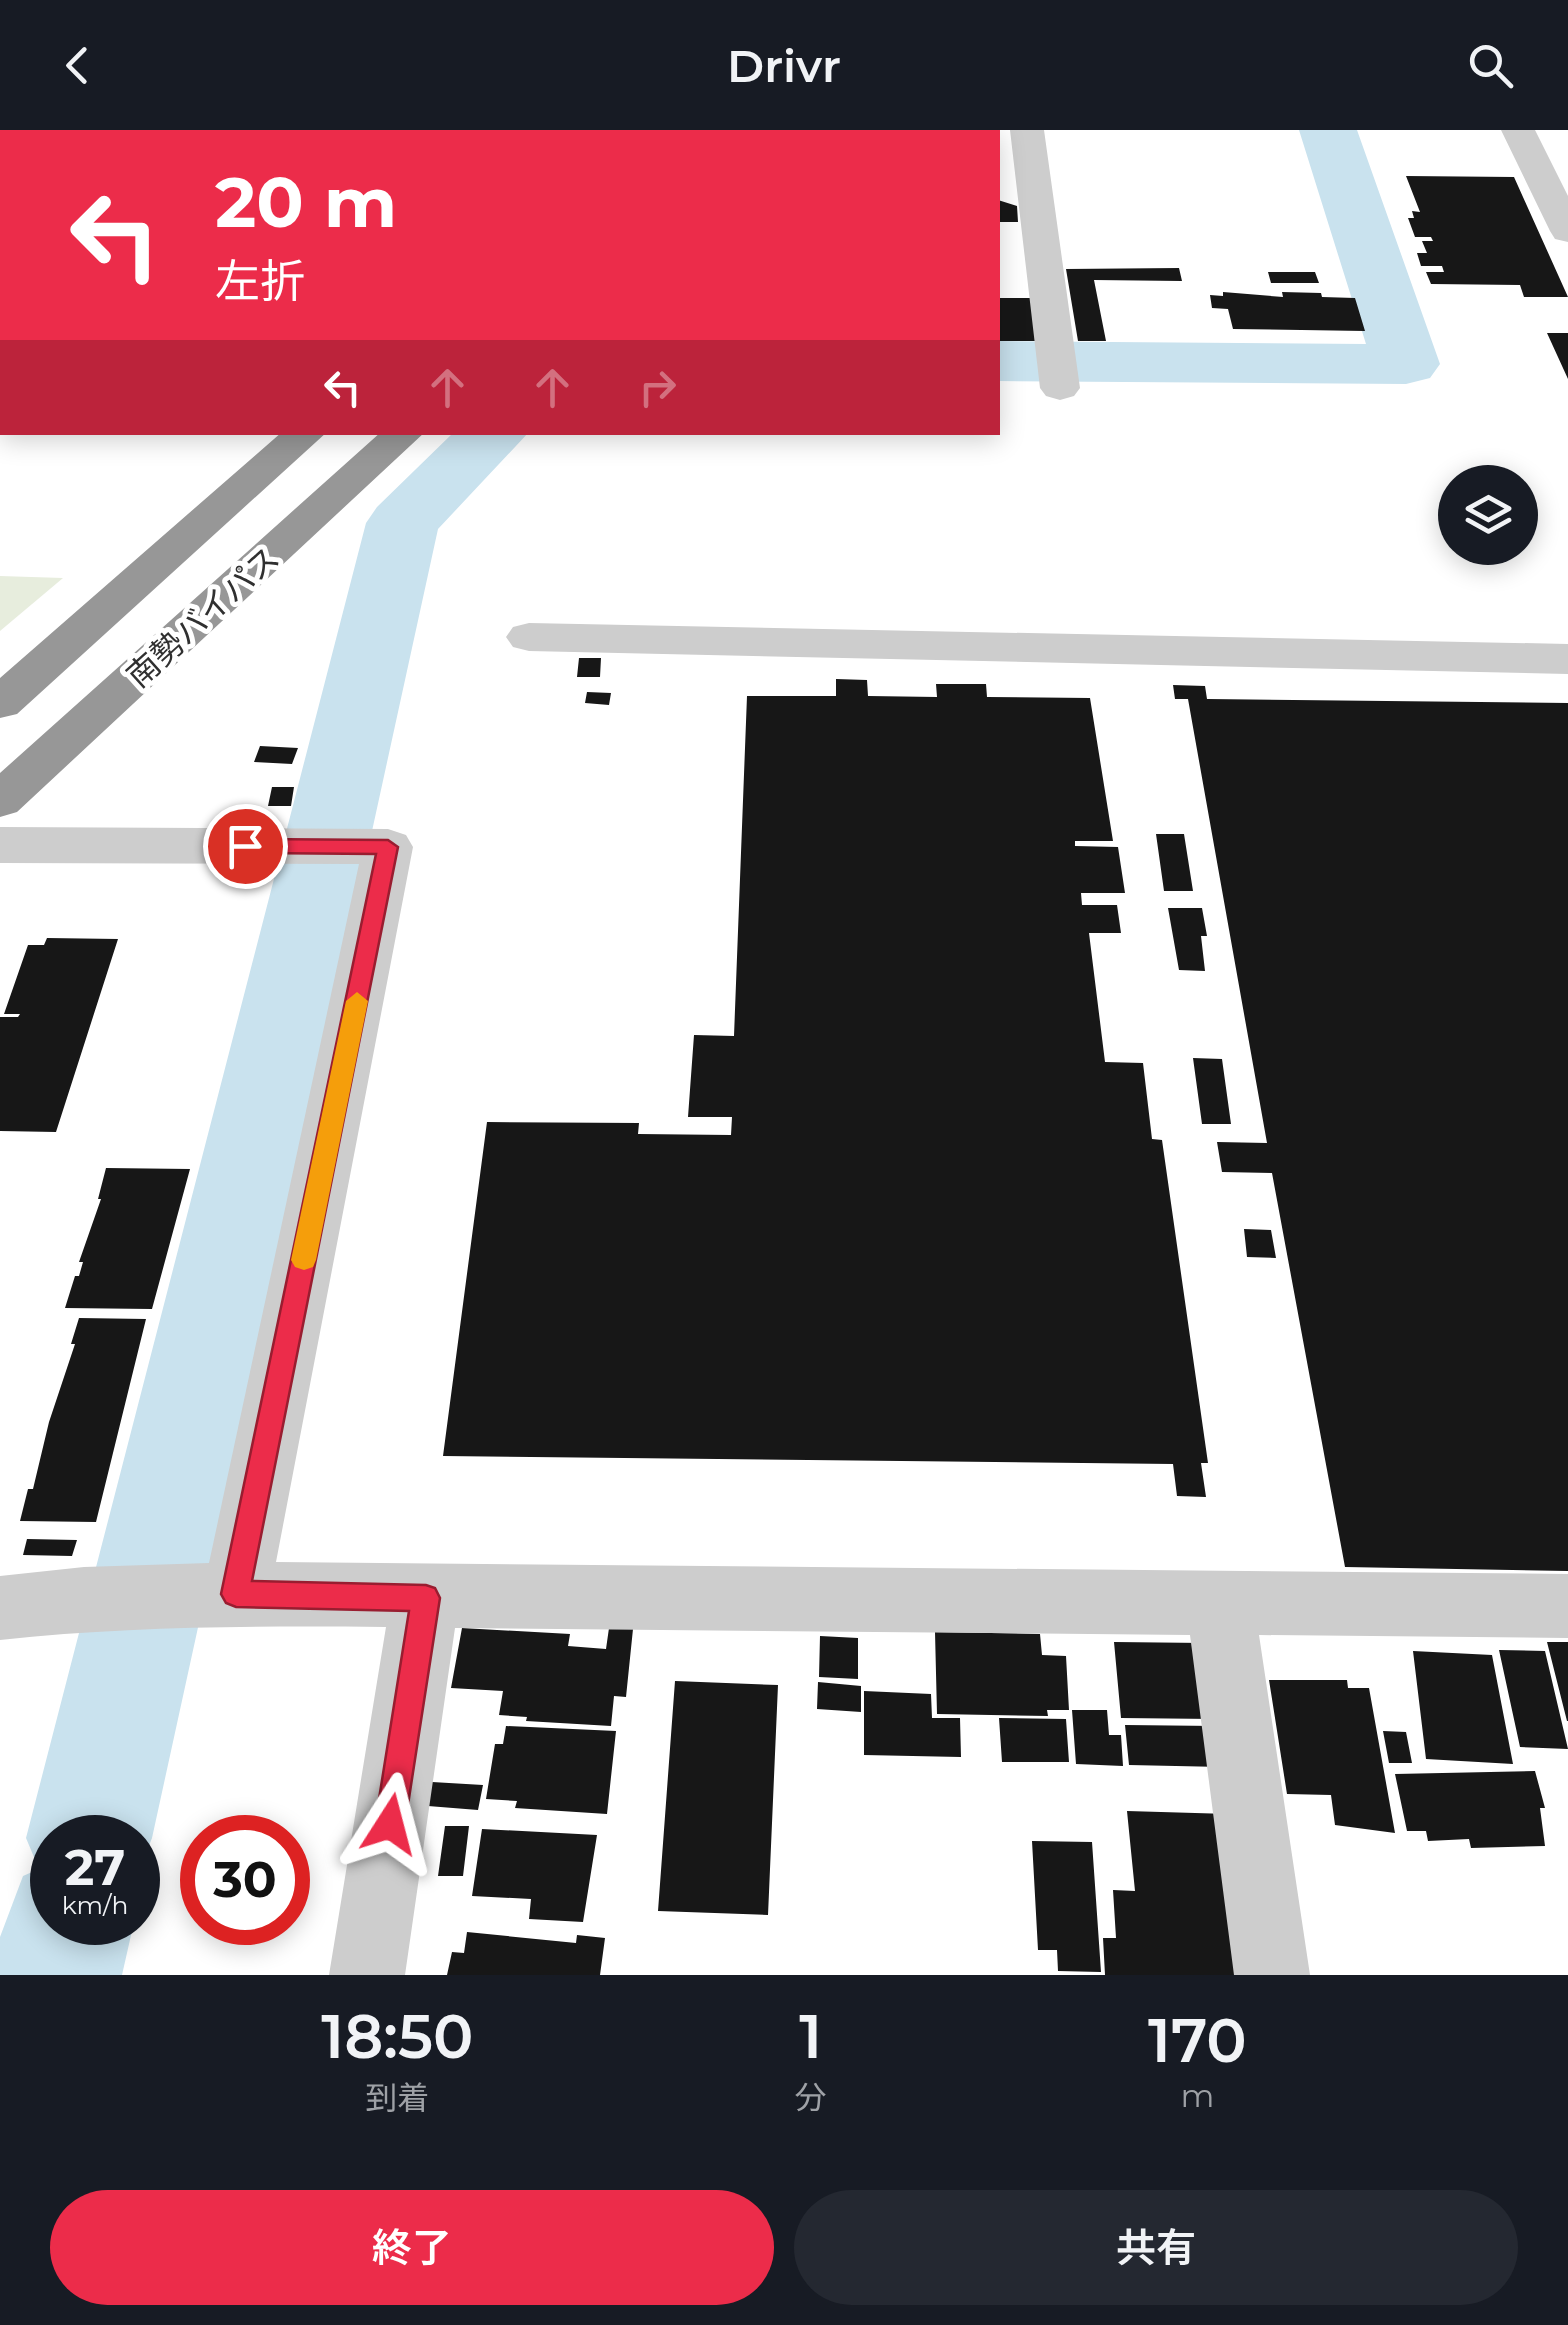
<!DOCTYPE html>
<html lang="ja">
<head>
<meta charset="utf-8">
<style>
	:root { --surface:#171b24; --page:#242831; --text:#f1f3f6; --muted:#9ea1a6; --accent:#ec2c4a }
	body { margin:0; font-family:Montserrat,"Noto Sans JP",sans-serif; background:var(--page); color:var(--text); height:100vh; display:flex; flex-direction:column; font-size:38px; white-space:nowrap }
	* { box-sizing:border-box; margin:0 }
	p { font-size:32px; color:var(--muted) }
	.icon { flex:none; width:55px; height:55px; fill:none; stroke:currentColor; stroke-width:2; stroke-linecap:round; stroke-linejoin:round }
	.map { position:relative; height:1845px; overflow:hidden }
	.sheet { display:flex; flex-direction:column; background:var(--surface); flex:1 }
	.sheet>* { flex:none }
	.guide { position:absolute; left:0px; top:0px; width:1000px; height:305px; box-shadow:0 5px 25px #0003; background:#ec2c4a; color:#fff; overflow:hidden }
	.buttons { position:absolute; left:1438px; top:335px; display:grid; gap:20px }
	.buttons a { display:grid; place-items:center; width:100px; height:100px; border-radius:50%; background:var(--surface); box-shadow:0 5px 25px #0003; font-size:50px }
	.speed { position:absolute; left:30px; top:1685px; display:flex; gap:20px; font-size:50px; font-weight:700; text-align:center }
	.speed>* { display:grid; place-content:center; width:130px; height:130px; border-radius:50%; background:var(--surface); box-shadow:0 5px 25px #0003; line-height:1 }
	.speed small { font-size:25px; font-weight:400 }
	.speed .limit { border:15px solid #d22; background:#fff; color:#111 }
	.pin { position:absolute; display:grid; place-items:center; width:85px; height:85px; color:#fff; margin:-42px; border:5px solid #fff; border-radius:50%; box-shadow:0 2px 10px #0007 }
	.me { position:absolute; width:110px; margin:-55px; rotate:9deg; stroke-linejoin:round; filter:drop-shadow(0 0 8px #0008) }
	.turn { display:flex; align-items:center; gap:35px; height:210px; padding:0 50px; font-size:45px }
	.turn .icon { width:130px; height:130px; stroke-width:2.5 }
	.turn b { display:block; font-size:70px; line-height:85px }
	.lanes { display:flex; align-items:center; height:95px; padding:0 50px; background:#0003; justify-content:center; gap:50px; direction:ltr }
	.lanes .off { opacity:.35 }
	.eta { display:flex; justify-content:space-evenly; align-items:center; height:170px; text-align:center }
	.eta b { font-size:60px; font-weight:600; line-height:70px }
	.button { display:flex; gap:20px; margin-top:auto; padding:20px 50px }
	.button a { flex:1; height:115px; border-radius:60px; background:var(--accent); color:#fff; font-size:40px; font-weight:600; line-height:115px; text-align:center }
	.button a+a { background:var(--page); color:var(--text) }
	header { display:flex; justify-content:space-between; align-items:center; height:130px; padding:0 50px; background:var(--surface); font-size:45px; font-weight:600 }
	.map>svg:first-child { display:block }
</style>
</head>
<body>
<header><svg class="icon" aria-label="back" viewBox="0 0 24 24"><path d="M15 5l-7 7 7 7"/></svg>Drivr<svg class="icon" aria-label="search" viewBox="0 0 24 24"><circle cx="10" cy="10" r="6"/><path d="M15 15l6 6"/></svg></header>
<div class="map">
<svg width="1568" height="1845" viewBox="0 0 1568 1845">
	<rect width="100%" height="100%" fill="#fff"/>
	<!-- green -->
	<path fill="#e7eddd" d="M0,446L63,448L0,501Z"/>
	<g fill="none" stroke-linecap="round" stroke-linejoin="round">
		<!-- river -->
		<path fill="#c9e2ee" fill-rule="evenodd" d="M1299,0H1357L1440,234L1430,248L1406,254L998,251V211L1366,214Z
			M454,302H529L438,399L152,1708L138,1744V1708H52V1792H134L122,1845H0V1807L23,1746L39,1739L26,1708L366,393L377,377Z"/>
	</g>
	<!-- building -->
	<path fill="#171717" d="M1406,46L1514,47L1568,167H1524L1520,155L1431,154L1426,142H1444L1442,136H1421L1417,123H1427L1422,111H1433L1431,107H1415L1408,88H1414L1412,81L1420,82Z
		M998,70L1017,76L1018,92H998Z
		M1179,138L1182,151L1094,150L1106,211H1078L1066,139Z
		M1268,142H1315L1319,153H1271Z
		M1223,162L1283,167L1282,162L1321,163L1322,167L1355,168L1365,201L1233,199L1228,179L1212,178L1210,165L1223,166Z
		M998,168H1031L1037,211H998Z
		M1547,203H1568V249Z
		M579,528H601L600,547H577Z
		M836,549L867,550L868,566L937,567L936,554H986L987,567L1090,568L1113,711H1075V716L1118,717L1125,763H1081L1082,775H1117L1121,803H1089L1105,932L1143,933L1152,1009L1162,1010L1208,1333H1201L1206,1367L1177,1366L1173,1334L443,1326L487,992L639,993L638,1004L731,1005L732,987H688L694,905L734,906L747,566H836Z
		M1173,555L1205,556L1207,569L1568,573V1441L1345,1437L1272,1043L1222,1042L1217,1012L1267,1013L1188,569H1175Z
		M587,562L611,563L609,575L585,573Z
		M260,616L298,618L292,634L254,632Z
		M272,657H294L291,676H268Z
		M1156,704H1184L1193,761H1164Z
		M1168,778H1202L1207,806H1201L1205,841L1179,840Z
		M47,808L118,809L56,1002L0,1001V887H18L20,884H4L28,815H44Z
		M1193,928L1222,929L1231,994H1202Z
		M106,1038L190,1039L152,1179L65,1178L75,1146H79L83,1132H79L101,1069H98Z
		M1244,1099L1271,1100L1276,1128L1247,1127Z
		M79,1188L146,1189L96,1392L20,1391L28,1359H33L49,1292L75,1214H71Z
		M27,1409L77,1410L72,1426L23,1425Z
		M462,1498L570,1504L568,1516L606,1519L609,1498L633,1499L626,1567L614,1566L611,1596L526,1591L527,1587L499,1585L503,1561L451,1558Z
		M935,1502L1040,1504L1042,1525L1066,1526L1069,1580H1047L1048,1586L937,1584Z
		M820,1506L858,1508V1549L819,1547Z
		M1114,1512L1205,1513L1215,1589L1121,1588Z
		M1547,1512H1568V1591H1567Z
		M1499,1520L1545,1521L1568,1619L1520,1617Z
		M1413,1521L1492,1525L1513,1634L1426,1629Z
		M1269,1550H1347L1348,1558H1369L1395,1703L1335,1695L1331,1665L1287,1664Z
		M675,1551L778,1555L768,1785L658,1781Z
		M818,1552L861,1556V1582L817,1579Z
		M864,1561L931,1564L932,1588H960L961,1627L864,1625Z
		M1072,1580H1107L1109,1605H1121L1123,1636L1076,1634Z
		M999,1588L1066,1589L1069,1632H1002Z
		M1125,1595L1216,1596L1223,1637L1129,1635Z
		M506,1596L616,1601L607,1684L515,1678L517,1671L486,1669L495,1614H503Z
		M1383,1601L1406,1602L1412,1633H1389Z
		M1535,1641L1545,1678H1540L1545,1716L1471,1718L1469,1709L1428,1711L1426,1701H1407L1395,1644Z
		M432,1652L483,1655L478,1680L428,1676Z
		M1127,1681L1229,1684L1246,1845H1105L1103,1808H1116L1113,1760L1135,1761Z
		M445,1696H469L463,1746H438Z
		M482,1699L597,1705L583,1792L529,1789L531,1769L472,1766Z
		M1032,1711L1092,1712L1101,1842L1058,1841L1057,1820H1038Z
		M467,1802L576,1813L577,1805L605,1808L600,1845H447L452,1822L464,1823Z"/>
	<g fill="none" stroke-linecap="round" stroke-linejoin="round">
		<!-- minor -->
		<path fill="#cdcdcd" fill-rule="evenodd" d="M1010,0H1044L1080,258L1074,266L1060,270L1046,266L1040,258Z
			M1501,0H1535L1568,66V112L1555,109L1550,101Z
			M0,235H2V259H0Z
			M529,493L1568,514V544L529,521L513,517L506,507L513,497Z
			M0,697L388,699L406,705L413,717L276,1432L1568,1444V1508L1259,1505L1310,1845H1234L1190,1505L455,1498L405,1845H329L386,1497C257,1496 129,1496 0,1510V1446L84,1437L209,1433L359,734L0,733Z"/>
		<!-- highway -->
		<path fill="#979797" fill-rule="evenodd" d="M282,302H327L17,584L0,588V548Z
			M381,302H425L17,682L0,687V643Z"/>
	</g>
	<!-- route -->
	<path fill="#ec2c4a" stroke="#991d30" stroke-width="2.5" d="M245,709L388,710L398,717L252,1451L426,1455L435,1458L440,1468L405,1694L401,1705L390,1709L380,1705L375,1694L409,1481L236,1477L226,1473L221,1464L376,724L245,723L234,716Z"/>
	<!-- slow -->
	<path fill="#f59e0b" d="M357,862L368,871L316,1130L313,1137L304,1140L295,1137L291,1130L346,871Z"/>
	<g text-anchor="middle" stroke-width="10" stroke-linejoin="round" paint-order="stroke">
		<!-- street labels -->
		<g font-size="32" fill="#303030" stroke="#fff">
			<text transform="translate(203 487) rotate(-42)" y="11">南勢バイパス</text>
		</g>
	</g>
</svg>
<div class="buttons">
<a><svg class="icon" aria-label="layers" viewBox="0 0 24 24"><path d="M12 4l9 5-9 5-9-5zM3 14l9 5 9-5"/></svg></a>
</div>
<div class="speed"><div>27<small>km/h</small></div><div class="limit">30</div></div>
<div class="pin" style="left:245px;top:716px;background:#d93025"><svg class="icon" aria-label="arrive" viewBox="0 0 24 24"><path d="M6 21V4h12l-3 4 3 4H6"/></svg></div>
<svg class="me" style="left:390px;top:1694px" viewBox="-20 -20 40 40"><path d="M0-17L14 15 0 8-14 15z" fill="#ec2c4a" stroke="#fff" stroke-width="4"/></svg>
<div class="guide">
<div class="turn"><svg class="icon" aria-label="left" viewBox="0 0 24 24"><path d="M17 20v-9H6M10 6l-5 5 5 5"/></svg><div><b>20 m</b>左折</div></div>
<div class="lanes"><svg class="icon" aria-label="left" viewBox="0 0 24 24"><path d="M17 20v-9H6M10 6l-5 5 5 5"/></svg><svg class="icon off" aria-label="ahead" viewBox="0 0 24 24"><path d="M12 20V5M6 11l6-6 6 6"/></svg><svg class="icon off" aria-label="ahead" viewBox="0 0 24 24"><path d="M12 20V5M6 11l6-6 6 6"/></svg><svg class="icon off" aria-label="right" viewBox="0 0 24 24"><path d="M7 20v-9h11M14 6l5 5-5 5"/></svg></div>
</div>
</div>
<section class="sheet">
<div class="eta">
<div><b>18:50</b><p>到着</p></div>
<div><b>1</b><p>分</p></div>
<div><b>170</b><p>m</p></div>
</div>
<div class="button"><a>終了</a><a>共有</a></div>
</section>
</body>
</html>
